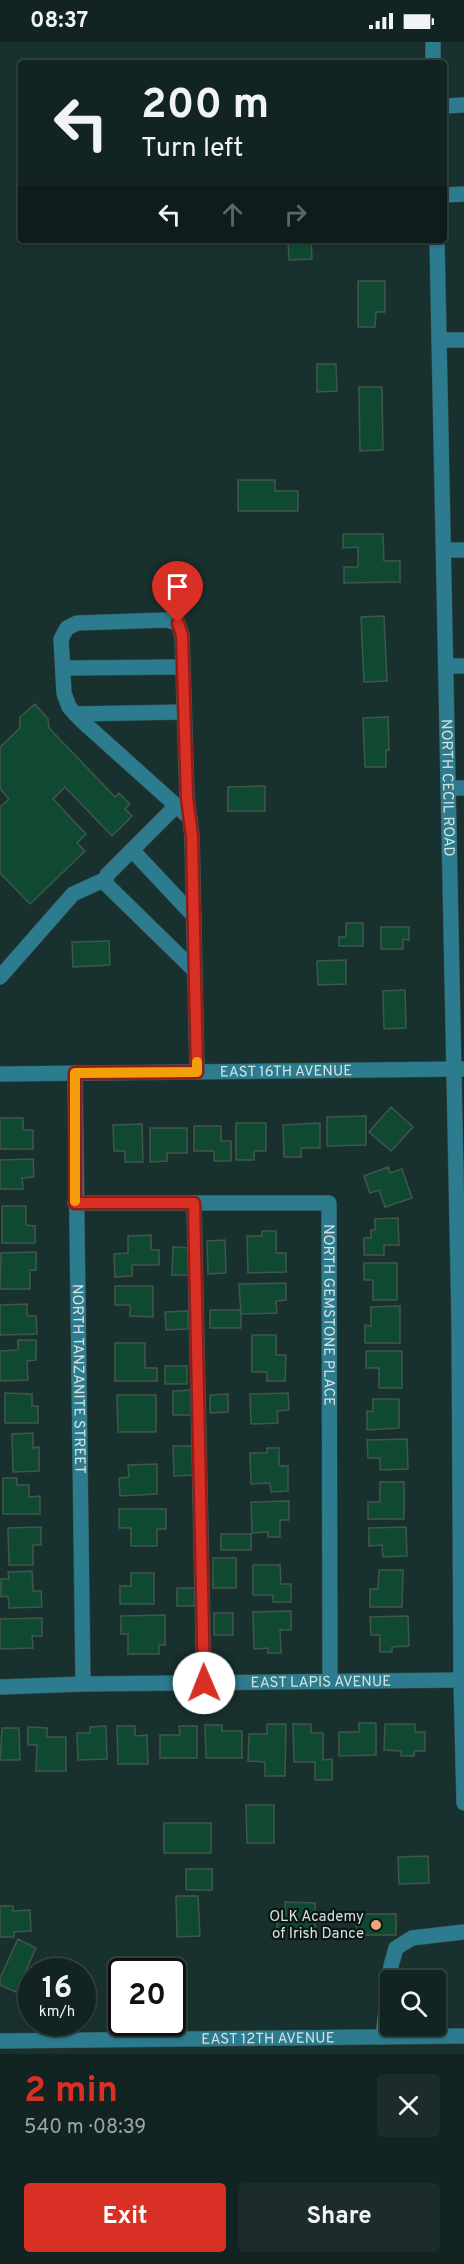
<!DOCTYPE html>
<html lang="en">
<head>
<meta charset="utf-8">
<style>
	:root { --surface:#122422; --page:#1b2c2a; --text:#f1f3f6; --muted:#9ca4a5; --line:#314140; --accent:#d93025 }
	body { margin:0; font-family:Overpass,sans-serif; background:var(--page); color:var(--text); height:100vh; display:flex; flex-direction:column; font-size:22px; white-space:nowrap }
	* { box-sizing:border-box; margin:0 }
	p { font-size:20px; color:var(--muted) }
	.icon { flex:none; width:33px; height:33px; fill:none; stroke:currentColor; stroke-width:2; stroke-linecap:round; stroke-linejoin:round }
	.map { position:relative; height:2012px; overflow:hidden }
	.panel { display:flex; flex-direction:column; background:var(--surface); flex:1 }
	.panel>* { flex:none }
	.hud { position:absolute; left:18px; top:18px; width:429px; height:183px; border-radius:6px; box-shadow:0 2px 4px #0004,0 0 0 2px var(--line); background:#122422; color:var(--text); overflow:hidden }
	.fabs { position:absolute; left:380px; top:1928px; display:grid; gap:12px }
	.fabs a { display:grid; place-items:center; width:66px; height:66px; border-radius:6px; background:var(--surface); box-shadow:0 2px 4px #0004,0 0 0 2px var(--line); font-size:30px }
	.speed { position:absolute; left:18px; top:1916px; display:flex; gap:12px; font-size:30px; font-weight:700; text-align:center }
	.speed>* { display:grid; place-content:center; width:78px; height:78px; border-radius:50%; background:var(--surface); box-shadow:0 2px 4px #0004,0 0 0 2px var(--line); line-height:1 }
	.speed small { font-size:15px; font-weight:400 }
	.speed .limit { border:3px solid #111; border-radius:9px; background:#fff; color:#111 }
	.pin { position:absolute; display:grid; place-items:center; width:51px; height:51px; color:#fff; margin:-62px -26px; border-radius:50% 50% 50% 0; rotate:-45deg; box-shadow:0 0 6px #0007 }
	.pin .icon { rotate:45deg }
	.me { position:absolute; width:66px; margin:-33px; rotate:359deg; stroke-linejoin:round; filter:drop-shadow(0 0 4px #0008) }
	.turn { display:flex; align-items:center; gap:21px; height:126px; padding:0 24px; font-size:27px }
	.turn .icon { width:78px; height:78px; stroke-width:2.5 }
	.turn b { display:block; font-size:42px; line-height:51px }
	.lanes { display:flex; align-items:center; height:57px; padding:0 24px; background:#0003; justify-content:center; gap:30px; direction:ltr }
	.lanes .off { opacity:.35 }
	.round { display:grid; place-items:center; flex:none; width:63px; height:63px; border-radius:6px; background:var(--page) }
	.overview { display:flex; align-items:center; justify-content:space-between; height:102px; padding:0 24px }
	h1 { font-size:36px; font-weight:700; line-height:45px; color:var(--accent) }
	.cta { display:flex; gap:12px; margin-top:auto; padding:12px 24px }
	.cta a { flex:1; height:69px; border-radius:6px; background:var(--accent); color:#fff; font-size:24px; font-weight:700; line-height:69px; text-align:center }
	.cta a+a { background:var(--page); color:var(--text) }
	.status { display:flex; justify-content:space-between; align-items:center; height:42px; padding:0 30px; background:var(--surface); direction:ltr }
	.status svg { height:16px; fill:currentColor }
	.map>svg:first-child { display:block }
</style>
</head>
<body>
<div class="status"><b>08:37</b><svg viewBox="0 0 49 12"><path d="M0 12V9h3v3zM5 12V6h3v6zM10 12V3h3v9zM15 12V0h3v12zM26 1h20v11H26zM47 4h2v5h-2z"/></svg></div>
<div class="map">
<svg width="464" height="2012" viewBox="0 0 464 2012">
	<rect width="100%" height="100%" fill="#18302e"/>
	<!-- building -->
	<path fill="#104931" stroke="#41564b" stroke-width="1.5" d="M311,198L312,217L289,218L288,199Z
		M358,239H385V270H376L375,285H358Z
		M317,322H336L337,349L317,350Z
		M359,345H382L383,408L360,409Z
		M238,438H275V449H298V469H238Z
		M343,492H383L384,519H400V540L344,541V525H358V505L343,506Z
		M384,574L387,639L364,640L361,575Z
		M35,662L48,677L49,686L115,755L119,751L130,762L125,767L132,774L112,794L65,745L53,757L86,792L77,801L85,809L30,862L0,831V765L9,757L0,747V705L20,686V675Z
		M388,675L389,708H386V725H365L363,676Z
		M265,744V769H228V745Z
		M346,881H363V904H339V895H346Z
		M381,885H409V898L403,897V907H381Z
		M109,899L110,923L73,925L72,900Z
		M346,918V942L318,943L317,919Z
		M405,948L406,986L384,987L383,949Z
		M391,1065L413,1085L391,1109L369,1090Z
		M366,1074V1103L327,1104V1075Z
		M0,1076H23V1088H33V1107H0Z
		M236,1081H266V1109H254V1118H236Z
		M320,1081V1106H301V1115H284L283,1083Z
		M142,1082L143,1120H125V1109H114L113,1083Z
		M194,1084H221V1099H231V1119H214V1109H194Z
		M150,1086H187V1111H167V1119L150,1120Z
		M33,1117L34,1135L22,1136L23,1147H0V1118Z
		M388,1125L390,1131L402,1127L412,1156L385,1165L379,1148L370,1151L364,1134Z
		M2,1164H26V1183L35,1184V1201H2Z
		M398,1176L399,1203H384V1213H364V1196H371V1188H375V1177Z
		M262,1189H276V1211H286V1230L248,1231L247,1194H262Z
		M151,1193V1208H159V1223H132V1234L115,1235L114,1212L128,1211V1194Z
		M225,1198L226,1231L208,1232L207,1199Z
		M173,1205L192,1206V1233H172Z
		M36,1210V1228H30V1247H0L1,1211Z
		M364,1221H397V1258H373V1238H364Z
		M286,1241V1258L276,1259L277,1271L241,1272L239,1242Z
		M115,1244H153V1275L130,1274V1263H115Z
		M27,1262V1274H36L37,1292L0,1293V1263Z
		M400,1264V1301H365V1283L371,1284V1265Z
		M210,1268H241V1286H210Z
		M188,1269V1287L166,1288L165,1270Z
		M252,1293H276V1313H286L285,1339H267V1330H252Z
		M18,1298H36V1318L27,1319L28,1338L0,1339V1309L18,1308Z
		M115,1301H145V1326H157V1339H115Z
		M366,1309H402V1346H379V1326H366Z
		M165,1324H187V1342H165Z
		M194,1348V1373H173V1349Z
		M5,1351L32,1352V1364H38V1381H5Z
		M288,1351L289,1368L277,1369L278,1381L251,1382L250,1352Z
		M228,1352V1370L210,1371V1353Z
		M117,1353H156V1390H118Z
		M373,1357H399V1386L367,1388V1369L373,1370Z
		M33,1391V1406L39,1405V1429L13,1430L12,1392Z
		M407,1397L408,1427L380,1428V1416H368L367,1398Z
		M173,1404H196L197,1433L174,1434Z
		M267,1406H279V1424H288V1449L271,1450L270,1441L251,1442L250,1411H267Z
		M157,1422V1452L120,1454L119,1436L129,1435L128,1423Z
		M3,1436H17V1443H29V1455L40,1454V1472H3Z
		M380,1440H404V1477H368V1460H380Z
		M289,1459V1478H280V1495H268V1490L252,1491L251,1460Z
		M119,1467H166V1487H157V1504H131V1486H119Z
		M41,1485V1503H33V1523H9L8,1486Z
		M406,1485L407,1514L383,1515L382,1503L369,1504V1486Z
		M221,1492H251V1508H221Z
		M213,1516H236V1546H213Z
		M253,1523H280L281,1542H291V1560H273V1553H253Z
		M379,1528H403L402,1565H370V1547H378Z
		M32,1529L33,1549H41L42,1565L9,1566L8,1554L1,1555V1537H9L8,1530Z
		M131,1531H154V1562H120V1544H131Z
		M177,1546H195L194,1564H177Z
		M291,1569V1588H280L281,1611H268V1606L254,1607L253,1570Z
		M214,1571H233V1593H214Z
		M165,1573V1603H159V1612H128V1592H121V1574Z
		M408,1574L409,1604L392,1605V1610H380V1593H371L370,1575Z
		M42,1576V1594H32L33,1606L0,1607V1577Z
		M359,1681H376V1713L339,1714V1690H359Z
		M267,1682H286L285,1734H265V1720L248,1719L249,1692H267Z
		M293,1682H311V1691H323V1718L332,1717V1738H315V1720H294Z
		M385,1682H415V1690H425V1709H414V1714H401V1709L384,1708Z
		M205,1683H222V1689H242V1716H206Z
		M106,1684L107,1717L78,1718L77,1691H90V1685Z
		M117,1684H135V1694L147,1693L148,1722H118Z
		M179,1684H197V1716H160V1693H180Z
		M28,1685L47,1686V1695H66V1729H36L37,1703H28Z
		M2,1686H19L20,1718H0Z
		M246,1763H274V1801H247Z
		M164,1781H211V1811H164Z
		M428,1814L429,1841L399,1842L398,1815Z
		M186,1827H212V1848H186Z
		M176,1854H198L200,1894L177,1895Z
		M285,1860L315,1861V1890H277V1873H285Z
		M0,1864H13V1869L30,1868L31,1889L14,1890V1895H0Z
		M356,1872H396V1893H357Z
		M18,1897L36,1906L16,1950L0,1943V1936Z"/>
	<g fill="none" stroke-linecap="round" stroke-linejoin="round">
		<defs>
			<g id="minor">
				<path d="M433,0V21"/>
				<path d="M444,64L464,63"/>
				<path d="M444,153L464,152"/>
				<path id="s1" d="M437,198L459,1279L461,1638L464,1761"/>
				<path d="M439,298H464"/>
				<path d="M444,508H464"/>
				<path d="M446,624H464"/>
				<path d="M63,626L183,625"/>
				<path d="M75,672L184,670"/>
				<path d="M449,746H464"/>
				<path d="M176,764L107,833L106,842L195,929"/>
				<path d="M190,776L82,679L69,665L64,651L61,597L67,586L77,581L166,578L178,581L182,593L187,756L192,794L197,1030"/>
				<path d="M132,808L194,874"/>
				<path d="M0,935L73,852L106,837"/>
				<path id="s2" d="M75,1031L83,1642"/>
				<path id="s3" d="M0,1032L462,1027"/>
				<path id="s4" d="M75,1161H329L330,1639"/>
				<path d="M194,1161L204,1641"/>
				<path id="s5" d="M0,1645L83,1642L461,1638"/>
				<path d="M383,1995L391,1924L396,1906L412,1896L464,1890"/>
				<path id="s6" d="M0,1999L464,1994"/>
			</g>
		</defs>
		<!-- minor casing -->
		<use href="#minor" stroke="#364c4a" stroke-width="16"/>
		<!-- minor -->
		<use href="#minor" stroke="#2c7b8e" stroke-width="15"/>
	</g>
	<g fill="none" stroke-linecap="round" stroke-linejoin="round">
		<defs>
			<path id="route" d="M178,581L182,593L187,756L192,794L197,1030L75,1031V1161H194L204,1641"/>
		</defs>
		<!-- route casing -->
		<use href="#route" stroke="#8d1f18" stroke-width="15"/>
		<!-- route -->
		<use href="#route" stroke="#d93025" stroke-width="10"/>
		<!-- slow -->
		<path stroke="#f59e0b" stroke-width="10" d="M75,1159V1031L197,1030V1020"/>
	</g>
	<!-- markers -->
	<circle fill="#efa377" stroke="#0c1615" stroke-width="2" cx="376" cy="1883" r="6"/>
	<g text-anchor="middle" stroke-width="4.5" stroke-linejoin="round" paint-order="stroke">
		<!-- street labels -->
		<g font-size="15" fill="#d3e1df" stroke="#0c1615">
			<text dy="5" stroke="none"><textPath href="#s1" startOffset="548">NORTH CECIL ROAD</textPath></text>
			<text dy="5" stroke="none"><textPath href="#s3" startOffset="286">EAST 16TH AVENUE</textPath></text>
			<text dy="5" stroke="none"><textPath href="#s4" startOffset="366">NORTH GEMSTONE PLACE</textPath></text>
			<text dy="5" stroke="none"><textPath href="#s2" startOffset="306">NORTH TANZANITE STREET</textPath></text>
			<text dy="5" stroke="none"><textPath href="#s5" startOffset="321">EAST LAPIS AVENUE</textPath></text>
			<text dy="5" stroke="none"><textPath href="#s6" startOffset="268">EAST 12TH AVENUE</textPath></text>
		</g>
		<!-- poi labels -->
		<g font-size="15" fill="#d3e1df" stroke="#0c1615" text-anchor="end">
			<text x="364" y="1879">OLK Academy<tspan x="364" dy="17">of Irish Dance</tspan></text>
		</g>
	</g>
</svg>
<div class="fabs">
<a><svg class="icon" aria-label="search" viewBox="0 0 24 24"><circle cx="10" cy="10" r="6"/><path d="M15 15l6 6"/></svg></a>
</div>
<div class="speed"><div>16<small>km/h</small></div><div class="limit">20</div></div>
<div class="pin" style="left:178px;top:581px;background:#d93025"><svg class="icon" aria-label="arrive" viewBox="0 0 24 24"><path d="M6 21V4h12l-3 4 3 4H6"/></svg></div>
<svg class="me" style="left:204px;top:1641px" viewBox="-20 -20 40 40"><circle r="19" fill="#fff"/><path d="M0-13L10 11 0 6-10 11z" fill="#d93025"/></svg>
<div class="hud">
<div class="turn"><svg class="icon" aria-label="left" viewBox="0 0 24 24"><path d="M17 20v-9H6M10 6l-5 5 5 5"/></svg><div><b>200 m</b>Turn left</div></div>
<div class="lanes"><svg class="icon" aria-label="left" viewBox="0 0 24 24"><path d="M17 20v-9H6M10 6l-5 5 5 5"/></svg><svg class="icon off" aria-label="ahead" viewBox="0 0 24 24"><path d="M12 20V5M6 11l6-6 6 6"/></svg><svg class="icon off" aria-label="right" viewBox="0 0 24 24"><path d="M7 20v-9h11M14 6l5 5-5 5"/></svg></div>
</div>
</div>
<section class="panel">
<div class="overview"><div><h1>2 min</h1><p>540 m · 08:39</p></div><a class="round"><svg class="icon" aria-label="close" viewBox="0 0 24 24"><path d="M6 6l12 12M18 6L6 18"/></svg></a></div>
<div class="cta"><a>Exit</a><a>Share</a></div>
</section>
</body>
</html>
